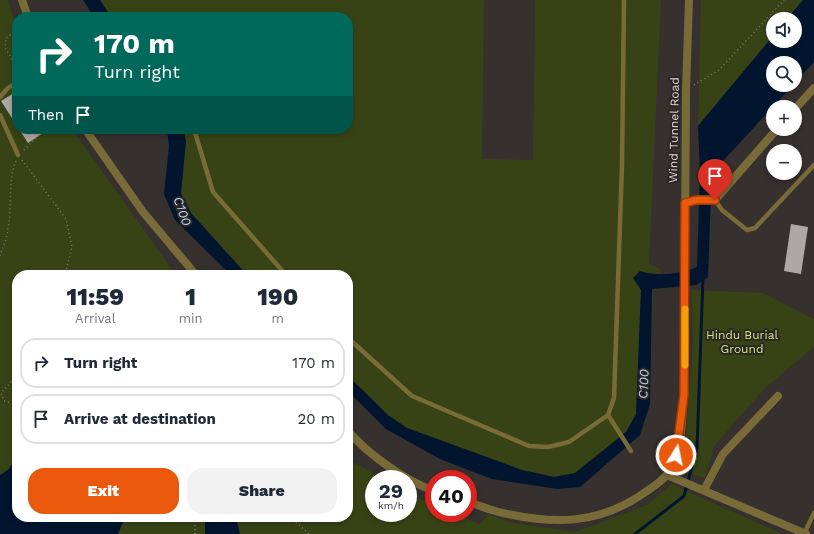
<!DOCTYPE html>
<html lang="en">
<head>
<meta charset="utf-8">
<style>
	:root { --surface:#fff; --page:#f2f2f3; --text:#1f2937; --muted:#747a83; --line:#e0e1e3; --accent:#ea580c }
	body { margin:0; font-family:"Work Sans",sans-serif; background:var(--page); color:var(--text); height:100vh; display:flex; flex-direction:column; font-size:15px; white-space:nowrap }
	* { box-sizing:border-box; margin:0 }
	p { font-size:13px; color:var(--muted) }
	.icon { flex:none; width:22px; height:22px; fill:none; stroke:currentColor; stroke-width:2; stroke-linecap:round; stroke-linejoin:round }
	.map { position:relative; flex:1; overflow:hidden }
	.details { position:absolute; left:12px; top:270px; width:341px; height:252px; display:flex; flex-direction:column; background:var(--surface); border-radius:16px; box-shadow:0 2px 6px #0003 }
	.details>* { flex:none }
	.guide { position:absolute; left:12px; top:12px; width:341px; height:122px; border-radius:16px; box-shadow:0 2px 6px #0003; background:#00695c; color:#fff; overflow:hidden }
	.buttons { position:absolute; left:766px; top:12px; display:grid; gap:8px }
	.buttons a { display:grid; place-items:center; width:36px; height:36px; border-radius:50%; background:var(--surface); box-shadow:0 2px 6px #0003; font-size:20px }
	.speed { position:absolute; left:365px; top:470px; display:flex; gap:8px; font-size:20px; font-weight:700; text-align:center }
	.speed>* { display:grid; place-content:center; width:52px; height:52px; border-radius:50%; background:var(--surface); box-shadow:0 2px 6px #0003; line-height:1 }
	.speed small { font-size:10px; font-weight:400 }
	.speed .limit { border:6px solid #d22; background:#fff; color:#111 }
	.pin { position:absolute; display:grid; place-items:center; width:34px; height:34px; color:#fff; margin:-41px -17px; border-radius:50% 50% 50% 0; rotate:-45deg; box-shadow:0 0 4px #0007 }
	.pin .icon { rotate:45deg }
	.me { position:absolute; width:44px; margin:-22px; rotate:10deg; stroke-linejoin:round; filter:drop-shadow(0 0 3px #0008) }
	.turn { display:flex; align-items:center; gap:14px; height:84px; padding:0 16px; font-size:18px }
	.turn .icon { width:52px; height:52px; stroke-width:2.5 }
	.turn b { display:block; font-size:28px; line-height:34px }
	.then { display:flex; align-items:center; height:38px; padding:0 16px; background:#0003; gap:8px; font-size:15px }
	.eta { display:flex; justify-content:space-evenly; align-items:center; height:68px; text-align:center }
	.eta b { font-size:24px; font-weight:800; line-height:28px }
	.button { display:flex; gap:8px; margin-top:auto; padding:8px 16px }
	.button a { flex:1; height:46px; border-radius:16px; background:var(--accent); color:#fff; font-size:16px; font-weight:800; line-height:46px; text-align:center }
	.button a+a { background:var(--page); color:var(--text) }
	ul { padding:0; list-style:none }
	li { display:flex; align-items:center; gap:12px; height:50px; margin:0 8px 6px; padding:0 8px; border:2px solid var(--line); border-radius:16px }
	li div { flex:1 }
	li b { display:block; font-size:15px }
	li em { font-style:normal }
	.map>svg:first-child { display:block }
</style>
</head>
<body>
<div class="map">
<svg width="814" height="534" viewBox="0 0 814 534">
	<rect width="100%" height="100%" fill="#36302e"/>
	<!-- green -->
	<path fill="#384315" d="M0,0H8L17,28V129H72L176,275H17V517H348V459L383,479H374V513H408V493L434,505V513H452L480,524L489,514L508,522L575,532L647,505L672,484L782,534H0Z
		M100,0H484L482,159L533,160L535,0H661L649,264L660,269L661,273L648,274L641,290L636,414L626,432L575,473L554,477L522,470L407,428L388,415L348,376V275H247L191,213L181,193L186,141L183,129H348V17H111Z
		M701,0H803L787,19H773V36L698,126Z
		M691,290L763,293L814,319V347L765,388L714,446L705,478L683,471L693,342Z"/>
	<!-- water -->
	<path fill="#01152f" d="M83,0H100L111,17H94Z
		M803,0H814V62L795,82V63H773V85H793L723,161L712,166L708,277L696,285L652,289L650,404L640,435L580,487L558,489L492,479L440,459L386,429L348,391V376L388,415L407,428L522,470L554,477L575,473L626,432L636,414L641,290L633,278L640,271C656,277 682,274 697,267L700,172L698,126L773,36V41H795V19H787Z
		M167,129H183L186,141L181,193L191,213L247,275H231L175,220L164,194L169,146Z
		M17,456V517H125L118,534H0V475L9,469Z
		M205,517H236L240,534H205Z"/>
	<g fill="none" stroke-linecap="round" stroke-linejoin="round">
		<!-- stream -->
		<path stroke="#01152f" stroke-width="3" d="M635,534L684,496L697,448L703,278"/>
	</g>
	<!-- building -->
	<path fill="#ada8a3" d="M17,91V126L1,101Z
		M19,129H49L28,143Z
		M791,224L808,227L801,274L784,271Z"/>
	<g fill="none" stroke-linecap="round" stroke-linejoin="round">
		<!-- path -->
		<path stroke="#7f7a78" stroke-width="1.5" stroke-dasharray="1 3" stroke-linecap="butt" d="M17,30L6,38L5,48L17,67
			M694,85L719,70L784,0
			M24,150L45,129
			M22,160L66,219L72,247L65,275
			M0,256C3,247 7,238 8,229C12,208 8,179 16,161
			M17,376L1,393L4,401L17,404
			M290,517L309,534
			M195,534V517"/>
		<!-- service -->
		<path stroke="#796b38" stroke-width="4.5" d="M0,97L8,88L17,82
			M0,115L18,155
			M194,129L213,192L286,275
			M715,200L722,210L747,230L755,228L814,165
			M348,338L412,396L529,446L548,447L569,442L608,415L614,398L622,165L624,0
			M608,415L631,451
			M804,534L814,513"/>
		<!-- minor -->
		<path stroke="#796b38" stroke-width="8" d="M795,109L814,88
			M685,203L696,200H715L777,129
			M704,490L723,454L778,396"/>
		<!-- tertiary -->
		<path stroke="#796b38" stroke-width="8" d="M22,0L28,17
			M85,129L143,212L196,275
			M348,431C369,455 404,480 434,491
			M667,475L806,534
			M468,502C479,505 491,511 503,513C553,524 596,525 641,495C653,487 665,480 672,467C682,446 682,418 684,395L686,90L689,0"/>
	</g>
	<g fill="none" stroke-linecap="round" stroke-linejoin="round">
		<defs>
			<path id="route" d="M676,455L684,395L685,203L696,200H715"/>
		</defs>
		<!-- route casing -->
		<use href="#route" stroke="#983908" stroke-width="10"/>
		<!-- route -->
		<use href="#route" stroke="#ea580c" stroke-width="7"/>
		<!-- slow -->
		<path stroke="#f59e0b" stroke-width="7" d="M685,365V309"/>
	</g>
	<g text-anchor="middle" stroke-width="4" stroke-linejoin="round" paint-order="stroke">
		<!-- street labels -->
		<g font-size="12" fill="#dbd7d6" stroke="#2c2624">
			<text transform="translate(674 130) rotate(-89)" y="4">Wind Tunnel Road</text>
		</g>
		<!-- park labels -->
		<g font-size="12" fill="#cce681" stroke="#2c2624">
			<text x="742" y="339">Hindu Burial<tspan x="742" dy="14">Ground</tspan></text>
		</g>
		<!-- water labels -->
		<g font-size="13" font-style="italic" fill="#bcd5f5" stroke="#2c2624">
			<text transform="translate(183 211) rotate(71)" y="5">C100</text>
			<text transform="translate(643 384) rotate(-87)" y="5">C100</text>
		</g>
	</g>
</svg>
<div class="buttons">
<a><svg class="icon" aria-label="sound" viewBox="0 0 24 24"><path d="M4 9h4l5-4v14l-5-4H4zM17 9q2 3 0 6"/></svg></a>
<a><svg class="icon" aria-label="search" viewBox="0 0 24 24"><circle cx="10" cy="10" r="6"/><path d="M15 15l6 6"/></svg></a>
<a>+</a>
<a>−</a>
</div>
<div class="speed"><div>29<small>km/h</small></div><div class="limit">40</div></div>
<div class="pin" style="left:715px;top:200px;background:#d93025"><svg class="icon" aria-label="arrive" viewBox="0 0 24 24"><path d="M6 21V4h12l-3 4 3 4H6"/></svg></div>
<svg class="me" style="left:676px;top:455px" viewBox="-20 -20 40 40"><circle r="17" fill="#ea580c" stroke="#fff" stroke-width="3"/><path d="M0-11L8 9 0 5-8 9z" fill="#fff"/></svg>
<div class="guide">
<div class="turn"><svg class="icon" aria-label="right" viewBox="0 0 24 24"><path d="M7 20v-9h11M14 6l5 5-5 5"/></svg><div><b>170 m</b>Turn right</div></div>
<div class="then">Then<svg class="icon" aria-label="arrive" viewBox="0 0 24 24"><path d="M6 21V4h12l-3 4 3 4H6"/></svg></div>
</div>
<section class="details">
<div class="eta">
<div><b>11:59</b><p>Arrival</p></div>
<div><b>1</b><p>min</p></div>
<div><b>190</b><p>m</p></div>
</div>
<ul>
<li><svg class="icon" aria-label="right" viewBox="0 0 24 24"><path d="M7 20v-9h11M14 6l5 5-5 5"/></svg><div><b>Turn right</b></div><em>170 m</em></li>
<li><svg class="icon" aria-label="arrive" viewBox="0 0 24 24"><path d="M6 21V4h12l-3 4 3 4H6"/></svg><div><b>Arrive at destination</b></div><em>20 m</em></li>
</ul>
<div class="button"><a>Exit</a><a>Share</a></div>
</section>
</div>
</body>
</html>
